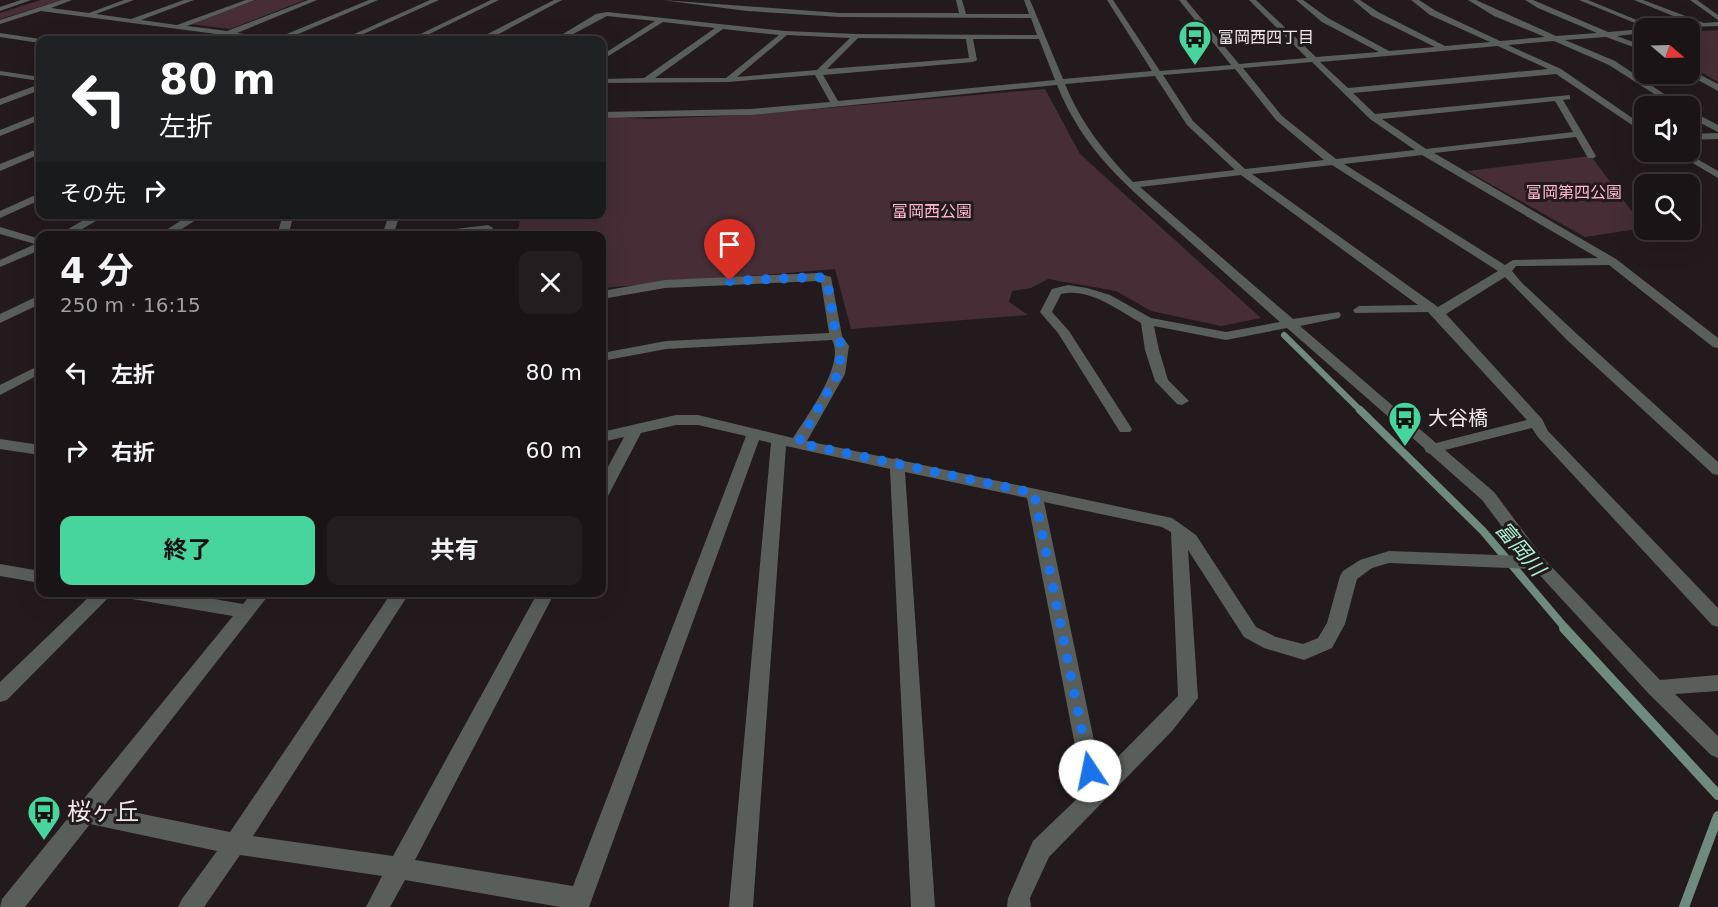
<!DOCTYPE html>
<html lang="ja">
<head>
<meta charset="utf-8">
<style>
	:root { --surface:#1a1416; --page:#231d1f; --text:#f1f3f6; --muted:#9f9ea1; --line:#383335; --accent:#48d49d }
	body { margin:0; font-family:"DejaVu Sans","Noto Sans JP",sans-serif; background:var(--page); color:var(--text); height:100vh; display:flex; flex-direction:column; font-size:22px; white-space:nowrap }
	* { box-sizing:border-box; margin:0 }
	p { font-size:20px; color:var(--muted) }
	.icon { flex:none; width:33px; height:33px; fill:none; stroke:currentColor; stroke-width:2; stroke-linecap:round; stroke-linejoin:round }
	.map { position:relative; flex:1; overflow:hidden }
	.drawer { position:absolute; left:36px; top:231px; width:570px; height:366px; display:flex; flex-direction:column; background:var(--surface); border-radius:12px; box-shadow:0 6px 24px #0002,0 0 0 2px var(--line) }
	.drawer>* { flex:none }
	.guide { position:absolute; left:36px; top:36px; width:570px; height:183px; border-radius:12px; box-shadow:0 6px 24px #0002,0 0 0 2px var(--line); background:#202124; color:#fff; overflow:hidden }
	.needle { width:39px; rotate:109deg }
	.fabs { position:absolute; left:1634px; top:18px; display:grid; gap:12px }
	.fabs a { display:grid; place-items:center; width:66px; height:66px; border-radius:12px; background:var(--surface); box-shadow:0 6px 24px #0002,0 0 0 2px var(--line); font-size:30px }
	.pin { position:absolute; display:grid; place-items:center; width:51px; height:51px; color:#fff; margin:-62px -26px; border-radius:50% 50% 50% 0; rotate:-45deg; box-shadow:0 0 6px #0007 }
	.pin .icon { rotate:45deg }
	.me { position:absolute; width:66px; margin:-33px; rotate:349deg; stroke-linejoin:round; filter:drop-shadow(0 0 4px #0008) }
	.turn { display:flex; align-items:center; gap:21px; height:126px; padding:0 24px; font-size:27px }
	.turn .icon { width:78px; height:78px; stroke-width:2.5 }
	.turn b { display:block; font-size:42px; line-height:51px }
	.then { display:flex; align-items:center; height:57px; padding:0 24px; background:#0003; gap:12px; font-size:22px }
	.round { display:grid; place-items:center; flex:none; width:63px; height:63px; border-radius:12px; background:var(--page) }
	.summary { display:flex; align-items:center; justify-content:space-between; height:102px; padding:0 24px }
	h1 { font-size:36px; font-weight:700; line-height:45px }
	.action { display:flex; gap:12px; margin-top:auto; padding:12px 24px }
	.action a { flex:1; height:69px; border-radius:12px; background:var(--accent); color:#111; font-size:24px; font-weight:700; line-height:69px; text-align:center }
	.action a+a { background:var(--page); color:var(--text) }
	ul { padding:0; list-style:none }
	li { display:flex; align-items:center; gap:18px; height:78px; padding:0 24px }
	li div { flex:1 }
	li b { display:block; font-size:22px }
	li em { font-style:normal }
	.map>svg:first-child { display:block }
</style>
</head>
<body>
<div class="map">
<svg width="1718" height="907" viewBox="0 0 1718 907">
	<rect width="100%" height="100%" fill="#231a1d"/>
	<!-- green -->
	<path fill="#462d36" d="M41,0H62L0,19V13Z
		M256,0H305L230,29L190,24Z
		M1718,30V82L1689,65V32Z
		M1045,89L1080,154L1261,318L1221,326L1151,311L1116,291L1048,279L1031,288L1012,291L1009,302L1028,315L851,329L835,269L602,288V236H517L521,215L602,214V117L649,119L748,115Z
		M1591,156L1644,228L1585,237L1467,171Z"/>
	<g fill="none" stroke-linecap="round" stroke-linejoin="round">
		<!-- stream-far2 -->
		<path stroke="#6f8b7e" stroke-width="6" d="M1284,335L1361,411"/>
		<!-- stream-far1 -->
		<path stroke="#6f8b7e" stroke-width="8" d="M1360,410L1483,531L1566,629"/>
		<!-- stream -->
		<path stroke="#6f8b7e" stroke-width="10" d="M1564,628L1718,795
			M1684,907L1718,816"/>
		<!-- minor -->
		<path fill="#595e5b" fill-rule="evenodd" d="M21,0H31L0,11V7Z
			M62,0H72L51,8L89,13L124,0H134L96,14L131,19L184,0H194L141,20L177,25L246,0H255L187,26L227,31L308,0H317L237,33L277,38L369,0H378L284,40H262L41,11L0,24V20Z
			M430,0H439L350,40H341Z
			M491,0H499L417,40H408Z
			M554,0H562L497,35L526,38L529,40L489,38L476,40Z
			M662,0L840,13H959L956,0H962L966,14H1029L1024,0H1030L1063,79L1152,71L1107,0H1113L1160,71L1231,65L1179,0H1186L1239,64L1307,58L1249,0H1256L1316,57L1379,52L1322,22L1296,0H1303L1328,18L1389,51L1435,47L1372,16L1353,0H1360L1378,12L1445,46L1490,42L1430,15L1411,0H1419L1436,11L1500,41L1545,37L1494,16L1468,0H1476L1556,36L1597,33L1538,8L1525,0H1533L1608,32L1644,29V33L1617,36L1644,46V51L1606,37L1565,40L1615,61L1682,106H1673L1609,65L1554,41L1508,45L1561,69L1644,126V133L1556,74L1353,93L1375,114L1570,95V99L1563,100L1596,156L1594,158H1588L1576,137L1434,153L1616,259L1718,338V348L1713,347L1609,265L1516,266L1512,271L1522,283L1578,335L1718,462V475L1713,474L1568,341L1505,277L1446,314L1542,419L1548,431L1718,608V627L1712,625L1537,436L1532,428L1445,450L1494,492L1544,559L1660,680L1718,675V691L1675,694L1718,736V758L1711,755L1649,694L1534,569L1389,563L1372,568L1357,579L1345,624L1332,648L1304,660L1264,648L1244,637L1188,550L1198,698L1172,731L1049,857L1030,898L1031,907H1007L1008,898L1033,841L1084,792L1027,498L905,472L935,907H911L890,469L786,446L753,907H729L771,443L759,440L589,907H560L405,880L390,907H366L382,876L240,855L204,907H178L182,899L217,851L90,824L25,907H0L2,899L233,616L132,599L126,597L124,592H174L243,604L253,592H271L104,806L230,832L392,592H410L253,836L393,856L538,592H555L415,860L573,886L746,436L698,425H676L641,433L610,492L608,496L602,497V478L624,437L602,442V432L676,415H698L793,438C806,417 846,364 832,340L666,349L602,361V353L666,341L829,333L821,282L817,281L665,288L602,299V291L665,280L818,273L831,277L842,336L849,346L845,374L807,441L893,459L897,458L904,461L1172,518L1196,535L1256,627L1276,637L1303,644L1318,638L1327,623L1340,576L1343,571L1360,560L1389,551L1524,556L1482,500L1430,454L1426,452L1424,448L1287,328L1226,340L1154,326L1159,350L1168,380L1189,401L1182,405L1177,404L1155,381L1145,350L1141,323C1118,310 1089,287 1061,294L1052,312L1069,331L1132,429L1130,432H1120L1058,333L1040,312L1052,289L1068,285L1087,288L1110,295L1151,318L1226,332L1280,322C1247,293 1214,263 1181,234C1128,187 1084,152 1057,85L751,115L602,118V112L751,109L830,102L815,75L728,82L602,83V79L644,78L715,28L663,22L602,60V55L655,21L607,16L562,40H553L596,14L607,12L785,31L856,34L1037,35L1031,18L840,17L747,11ZM723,29L779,35L726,78H655ZM787,35L850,38L817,70L737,77ZM858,38L966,39L969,58L827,69ZM973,39H1039L1055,80L838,101L823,75L973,62L977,60ZM1498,46L1548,69L1348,88L1320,62ZM1312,62L1370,119L1415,150L1336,159L1282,116L1243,68ZM1235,69L1276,120L1324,160L1245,169L1193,121L1163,75ZM1155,76L1187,125L1235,170L1133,182C1104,152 1081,123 1065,84ZM1555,101L1573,132L1426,149L1382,119ZM1422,155L1598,258L1513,260L1505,265L1344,164ZM1332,165L1498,271L1438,307L1252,174ZM1241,175L1418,305L1359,306L1353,310L1355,313L1428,312L1527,420L1436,443L1300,326L1339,318L1341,315L1339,312L1293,319L1140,187ZM1044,502L1162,527L1171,532L1178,696L1101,774Z
			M1579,0H1588L1656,28H1647Z
			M1634,0H1643L1704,23L1718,22V26L1664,28L1667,26L1693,24Z
			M1690,0H1697L1718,15V20Z
			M0,33L40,39L43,40H40V43L0,37Z
			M1689,69L1718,84V91L1687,74Z
			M0,71L40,77V81L0,75Z
			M37,85H40V90L0,105V99Z
			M1689,110L1718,125V132L1689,117Z
			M40,114V120L0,136V130Z
			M1718,133V139L1689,140V134Z
			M40,148V154L0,171V164Z
			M1674,152H1685L1718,171V178Z
			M40,193V200L0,218V211Z
			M94,214H108L70,236H56Z
			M191,214H205L171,236H157Z
			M283,214H294L288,236H277Z
			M389,214H400L393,236H382Z
			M488,225L493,228L492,230L453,236H417L422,233Z
			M0,227L40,239V250L0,267V260L35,244L0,234Z
			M40,295V304L0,323V314Z
			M40,365V374L0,395V385Z
			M0,439L40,445V455L0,449Z
			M0,564L40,571V583L0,576Z
			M94,592H114L7,700L0,702V682Z"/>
	</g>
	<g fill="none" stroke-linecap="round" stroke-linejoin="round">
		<!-- route -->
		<path stroke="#1a73e8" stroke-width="10" stroke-dasharray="0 18" d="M730,281L818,277L827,280L836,336L842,346L838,374L798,443L1034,493L1090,771"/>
	</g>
	<!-- icons -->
	<defs>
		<symbol id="bus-pin" viewBox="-11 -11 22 30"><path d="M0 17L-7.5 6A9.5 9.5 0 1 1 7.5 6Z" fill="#48d49d" stroke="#231a1d"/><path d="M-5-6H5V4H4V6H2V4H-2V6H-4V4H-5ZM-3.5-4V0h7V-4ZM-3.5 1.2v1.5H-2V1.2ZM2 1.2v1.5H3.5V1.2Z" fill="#111"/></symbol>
	</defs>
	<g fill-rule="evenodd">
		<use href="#bus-pin" x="1176" y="18" width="38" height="52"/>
		<use href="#bus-pin" x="1386" y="399" width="38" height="52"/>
		<use href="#bus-pin" x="25" y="793" width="38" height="52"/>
	</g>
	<g text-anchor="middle" stroke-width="6" stroke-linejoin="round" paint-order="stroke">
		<!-- far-poi labels -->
		<g font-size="16" fill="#eee8ea" stroke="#231a1d" text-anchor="start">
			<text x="1218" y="43">富岡西四丁目</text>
		</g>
		<!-- far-park labels -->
		<g font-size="16" fill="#ffb8d0" stroke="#231a1d">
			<text x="1574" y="198">富岡第四公園</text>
			<text x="932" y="217">富岡西公園</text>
		</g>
		<!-- poi labels -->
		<g font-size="20" fill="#eee8ea" stroke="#231a1d" text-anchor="start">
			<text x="1428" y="425">大谷橋</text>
		</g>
		<!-- water labels -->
		<g font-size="21" font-style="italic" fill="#abf4d1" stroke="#231a1d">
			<text transform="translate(1520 549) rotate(50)" y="7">富岡川</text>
		</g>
		<!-- near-poi labels -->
		<g font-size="24" fill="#eee8ea" stroke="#231a1d" text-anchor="start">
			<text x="67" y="820">桜ヶ丘</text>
		</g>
	</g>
</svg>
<div class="fabs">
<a><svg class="needle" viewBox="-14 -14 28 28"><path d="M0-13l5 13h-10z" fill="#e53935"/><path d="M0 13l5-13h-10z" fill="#9f9ea1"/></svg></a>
<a><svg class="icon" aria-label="sound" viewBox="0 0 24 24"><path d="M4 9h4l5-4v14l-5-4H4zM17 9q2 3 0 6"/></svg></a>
<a><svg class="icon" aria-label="search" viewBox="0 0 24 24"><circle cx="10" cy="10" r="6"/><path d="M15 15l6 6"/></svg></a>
</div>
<div class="pin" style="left:730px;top:281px;background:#d93025"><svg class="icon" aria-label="arrive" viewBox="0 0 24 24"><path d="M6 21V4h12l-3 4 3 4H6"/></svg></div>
<svg class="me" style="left:1090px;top:771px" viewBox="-20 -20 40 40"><circle r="19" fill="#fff"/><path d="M0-13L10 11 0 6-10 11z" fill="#1a73e8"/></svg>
<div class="guide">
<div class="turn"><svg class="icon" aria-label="left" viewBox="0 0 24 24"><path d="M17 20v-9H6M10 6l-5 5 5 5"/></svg><div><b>80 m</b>左折</div></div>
<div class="then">その先<svg class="icon" aria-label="right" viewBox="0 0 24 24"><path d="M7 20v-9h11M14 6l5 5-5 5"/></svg></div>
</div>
<section class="drawer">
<div class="summary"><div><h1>4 分</h1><p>250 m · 16:15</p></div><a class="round"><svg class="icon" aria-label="close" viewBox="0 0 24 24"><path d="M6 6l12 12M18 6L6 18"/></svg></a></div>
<ul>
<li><svg class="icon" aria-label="left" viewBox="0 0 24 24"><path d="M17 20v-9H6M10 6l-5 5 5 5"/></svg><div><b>左折</b></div><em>80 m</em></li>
<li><svg class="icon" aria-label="right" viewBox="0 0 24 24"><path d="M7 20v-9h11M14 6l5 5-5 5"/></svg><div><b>右折</b></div><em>60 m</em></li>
</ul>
<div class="action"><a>終了</a><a>共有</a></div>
</section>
</div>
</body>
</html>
